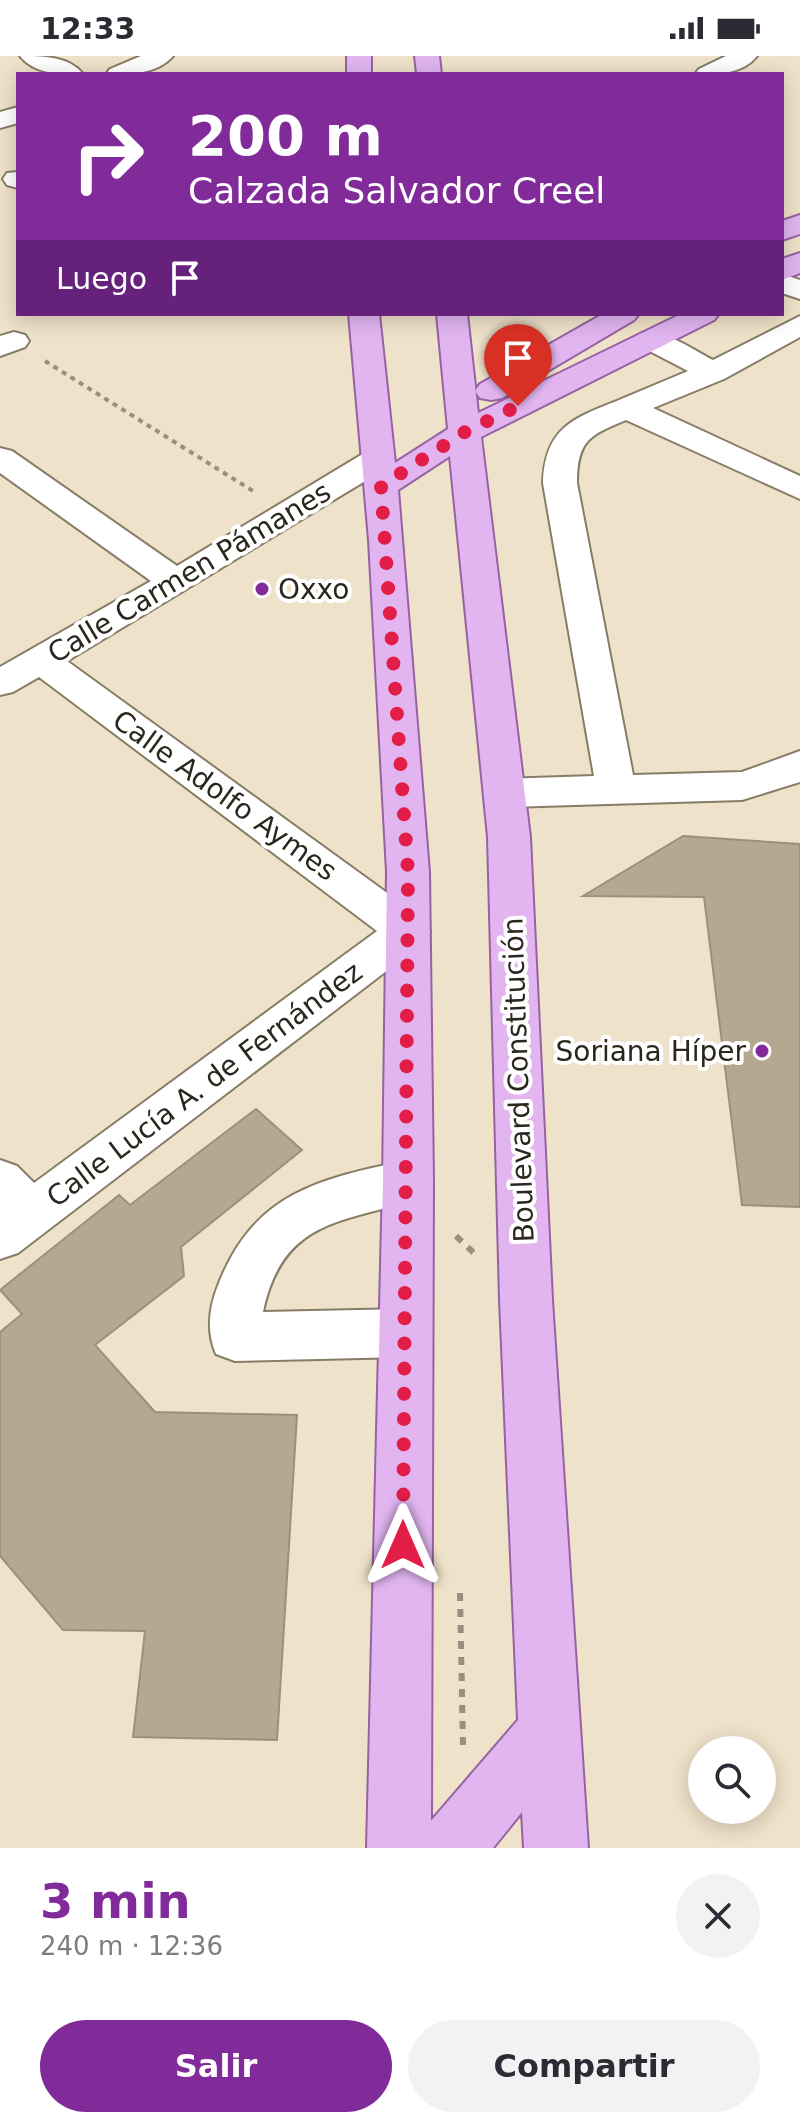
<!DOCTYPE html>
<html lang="es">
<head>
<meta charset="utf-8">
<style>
	:root { --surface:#fff; --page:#f2f2f3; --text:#2b2b33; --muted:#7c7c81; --accent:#802b99 }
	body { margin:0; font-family:"DejaVu Sans",sans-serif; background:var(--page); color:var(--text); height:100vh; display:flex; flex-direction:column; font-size:30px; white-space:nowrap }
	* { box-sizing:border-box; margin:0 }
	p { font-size:26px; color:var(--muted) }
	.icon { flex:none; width:44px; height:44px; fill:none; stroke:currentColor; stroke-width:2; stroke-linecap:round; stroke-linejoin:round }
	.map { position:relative; height:1792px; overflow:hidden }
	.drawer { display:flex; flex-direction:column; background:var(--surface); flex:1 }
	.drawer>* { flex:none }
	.guide { position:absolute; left:16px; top:16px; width:768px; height:244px; border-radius:0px; box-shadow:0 4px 20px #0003; background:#802b99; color:#fff; overflow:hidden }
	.controls { position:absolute; left:688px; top:1680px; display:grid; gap:16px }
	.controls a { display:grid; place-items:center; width:88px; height:88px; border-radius:50%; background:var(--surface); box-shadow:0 4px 20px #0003; font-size:40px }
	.pin { position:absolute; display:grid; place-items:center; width:68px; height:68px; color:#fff; margin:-82px -34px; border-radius:50% 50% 50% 0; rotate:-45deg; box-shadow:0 0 8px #0007 }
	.pin .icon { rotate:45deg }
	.me { position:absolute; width:88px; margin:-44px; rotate:0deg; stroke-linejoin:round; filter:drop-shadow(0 0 6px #0008) }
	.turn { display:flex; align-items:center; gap:28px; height:168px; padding:0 40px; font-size:36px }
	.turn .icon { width:104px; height:104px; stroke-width:2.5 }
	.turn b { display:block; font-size:56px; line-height:68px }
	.then { display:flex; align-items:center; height:76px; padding:0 40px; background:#0003; gap:16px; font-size:30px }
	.round { display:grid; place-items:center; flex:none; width:84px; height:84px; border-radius:42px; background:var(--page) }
	.overview { display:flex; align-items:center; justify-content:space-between; height:136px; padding:0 40px }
	h1 { font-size:48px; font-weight:800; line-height:60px; color:var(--accent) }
	.action { display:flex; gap:16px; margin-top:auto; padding:16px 40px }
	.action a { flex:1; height:92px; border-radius:48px; background:var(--accent); color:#fff; font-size:32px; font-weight:800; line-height:92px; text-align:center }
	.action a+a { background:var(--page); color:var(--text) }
	.status { display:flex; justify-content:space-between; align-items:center; height:56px; padding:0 40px; background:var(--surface); direction:ltr }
	.status svg { height:22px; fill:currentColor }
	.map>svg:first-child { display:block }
</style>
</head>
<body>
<div class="status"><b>12:33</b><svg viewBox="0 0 49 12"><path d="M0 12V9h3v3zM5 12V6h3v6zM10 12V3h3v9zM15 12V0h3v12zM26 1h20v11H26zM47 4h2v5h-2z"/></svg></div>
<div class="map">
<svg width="800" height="1792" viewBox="0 0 800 1792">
	<rect width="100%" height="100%" fill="#efe2ca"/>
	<!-- building -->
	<path fill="#b4a891" stroke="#9b9079" stroke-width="2" d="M683,780L800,788V1151L742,1149L704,841L583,840Z
		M256,1053L302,1094L181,1191L184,1220L95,1289L155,1356L297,1359L277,1684L133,1681L145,1575L63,1574L0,1500V1276L22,1258L0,1234L119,1139L130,1149Z"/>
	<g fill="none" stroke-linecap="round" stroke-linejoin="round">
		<defs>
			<path id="minor" d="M20,0C42,0 69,0 83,18C61,18 35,19 20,0Z
				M141,0H173C157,19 128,18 106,18L110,13Z
				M726,0H757C742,19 716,18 695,18L699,13Z
				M18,51V67L0,72V56Z
				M18,116V132L7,129L3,123L7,117Z
				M782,218L800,224V243L782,237Z
				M800,260V281L724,323L653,352L800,420V443L626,364C590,379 577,384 577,427L633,719L742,716L800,695V726L742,744L504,751L490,747L484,737L490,727L504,723L594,720L543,427C545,371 574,362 619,344C642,334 665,325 688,315L640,290L636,284L640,278C665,272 691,293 713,304Z
				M14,276L25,279L29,285L25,291L0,300V280Z
				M0,392L12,395L177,510L366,396L378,393L390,396L394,403L390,410L67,605L423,863L430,875L423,887L18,1197L0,1203V1104L17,1110L34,1127L377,875L39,621L13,636L0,639V611L151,525L0,417Z
				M408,1104L425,1110L433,1125L425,1140C351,1167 283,1158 263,1256L406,1253L425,1260L432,1277L425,1294L406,1301L235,1305L216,1298C206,1275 209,1251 219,1227C255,1136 320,1123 408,1104Z"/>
			<path id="major" d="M347,0H371V18H347Z
				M415,0H439L441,18H417Z
				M800,159V178L782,184V165Z
				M800,197V217L782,224V203Z
				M349,258H379L395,407L448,373L437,258H467L478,357L681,258H719L714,264L481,381L530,781L552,1244L588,1792H524L522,1756L493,1792H367L383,1125L387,816L369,484ZM450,400L488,781L500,1244L518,1664L431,1765L433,1125L429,816L398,434Z
				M603,258H639L634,264L502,342L491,344L480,342L475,335L480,328Z"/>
		</defs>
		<!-- minor casing -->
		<use href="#minor" stroke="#877c66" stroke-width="4"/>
		<!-- major casing -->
		<use href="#major" stroke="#9663a1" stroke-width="4"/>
		<!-- path-far1 -->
		<path stroke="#988f7e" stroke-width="4" stroke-dasharray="5 5" stroke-linecap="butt" d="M45,305L253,435"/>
		<!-- path -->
		<path stroke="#988f7e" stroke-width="6" stroke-dasharray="8 8" stroke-linecap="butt" d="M456,1180L475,1198
			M460,1537L463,1691"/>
		<!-- minor -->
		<use href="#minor" fill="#fff" fill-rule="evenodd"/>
		<!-- major -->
		<use href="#major" fill="#e2b5f1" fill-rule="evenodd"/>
	</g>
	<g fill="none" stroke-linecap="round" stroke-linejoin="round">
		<!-- route -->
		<path stroke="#e11d48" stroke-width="14" stroke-dasharray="0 25.2" d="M403,1489L408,816L381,430L465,376L518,350"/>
	</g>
	<!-- markers -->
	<g fill="#802b99" stroke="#fff" stroke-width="3">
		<circle cx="262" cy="533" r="8"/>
		<circle cx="762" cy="995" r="8"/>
	</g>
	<g text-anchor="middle" stroke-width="8" stroke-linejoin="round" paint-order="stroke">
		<!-- street labels -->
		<g font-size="28" fill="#2b271e" stroke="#fff">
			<text transform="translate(189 516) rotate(-31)" y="10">Calle Carmen Pámanes</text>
			<text transform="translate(225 739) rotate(36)" y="10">Calle Adolfo Aymes</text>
			<text transform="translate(518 1024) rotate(-92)" y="10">Boulevard Constitución</text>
			<text transform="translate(204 1028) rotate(-37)" y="10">Calle Lucía A. de Fernández</text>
		</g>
		<!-- poi labels -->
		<g font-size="28" fill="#2b271e" stroke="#fff" text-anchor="start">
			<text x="278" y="543">Oxxo</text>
			<text x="746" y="1005" text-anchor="end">Soriana Híper</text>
		</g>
	</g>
</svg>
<div class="controls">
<a><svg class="icon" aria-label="search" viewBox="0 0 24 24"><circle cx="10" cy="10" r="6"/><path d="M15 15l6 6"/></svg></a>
</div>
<div class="pin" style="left:518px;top:350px;background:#d93025"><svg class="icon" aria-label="arrive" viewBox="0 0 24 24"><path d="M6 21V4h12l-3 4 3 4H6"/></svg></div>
<svg class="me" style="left:403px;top:1489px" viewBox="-20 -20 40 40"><path d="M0-17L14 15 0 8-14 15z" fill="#e11d48" stroke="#fff" stroke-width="4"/></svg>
<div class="guide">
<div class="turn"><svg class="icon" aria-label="right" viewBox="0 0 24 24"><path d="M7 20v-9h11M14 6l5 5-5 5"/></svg><div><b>200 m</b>Calzada Salvador Creel</div></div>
<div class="then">Luego<svg class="icon" aria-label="arrive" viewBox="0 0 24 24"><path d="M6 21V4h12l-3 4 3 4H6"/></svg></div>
</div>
</div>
<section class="drawer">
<div class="overview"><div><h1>3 min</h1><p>240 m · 12:36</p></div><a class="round"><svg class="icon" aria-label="close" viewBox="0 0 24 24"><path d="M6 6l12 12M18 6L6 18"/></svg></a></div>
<div class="action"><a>Salir</a><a>Compartir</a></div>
</section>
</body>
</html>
